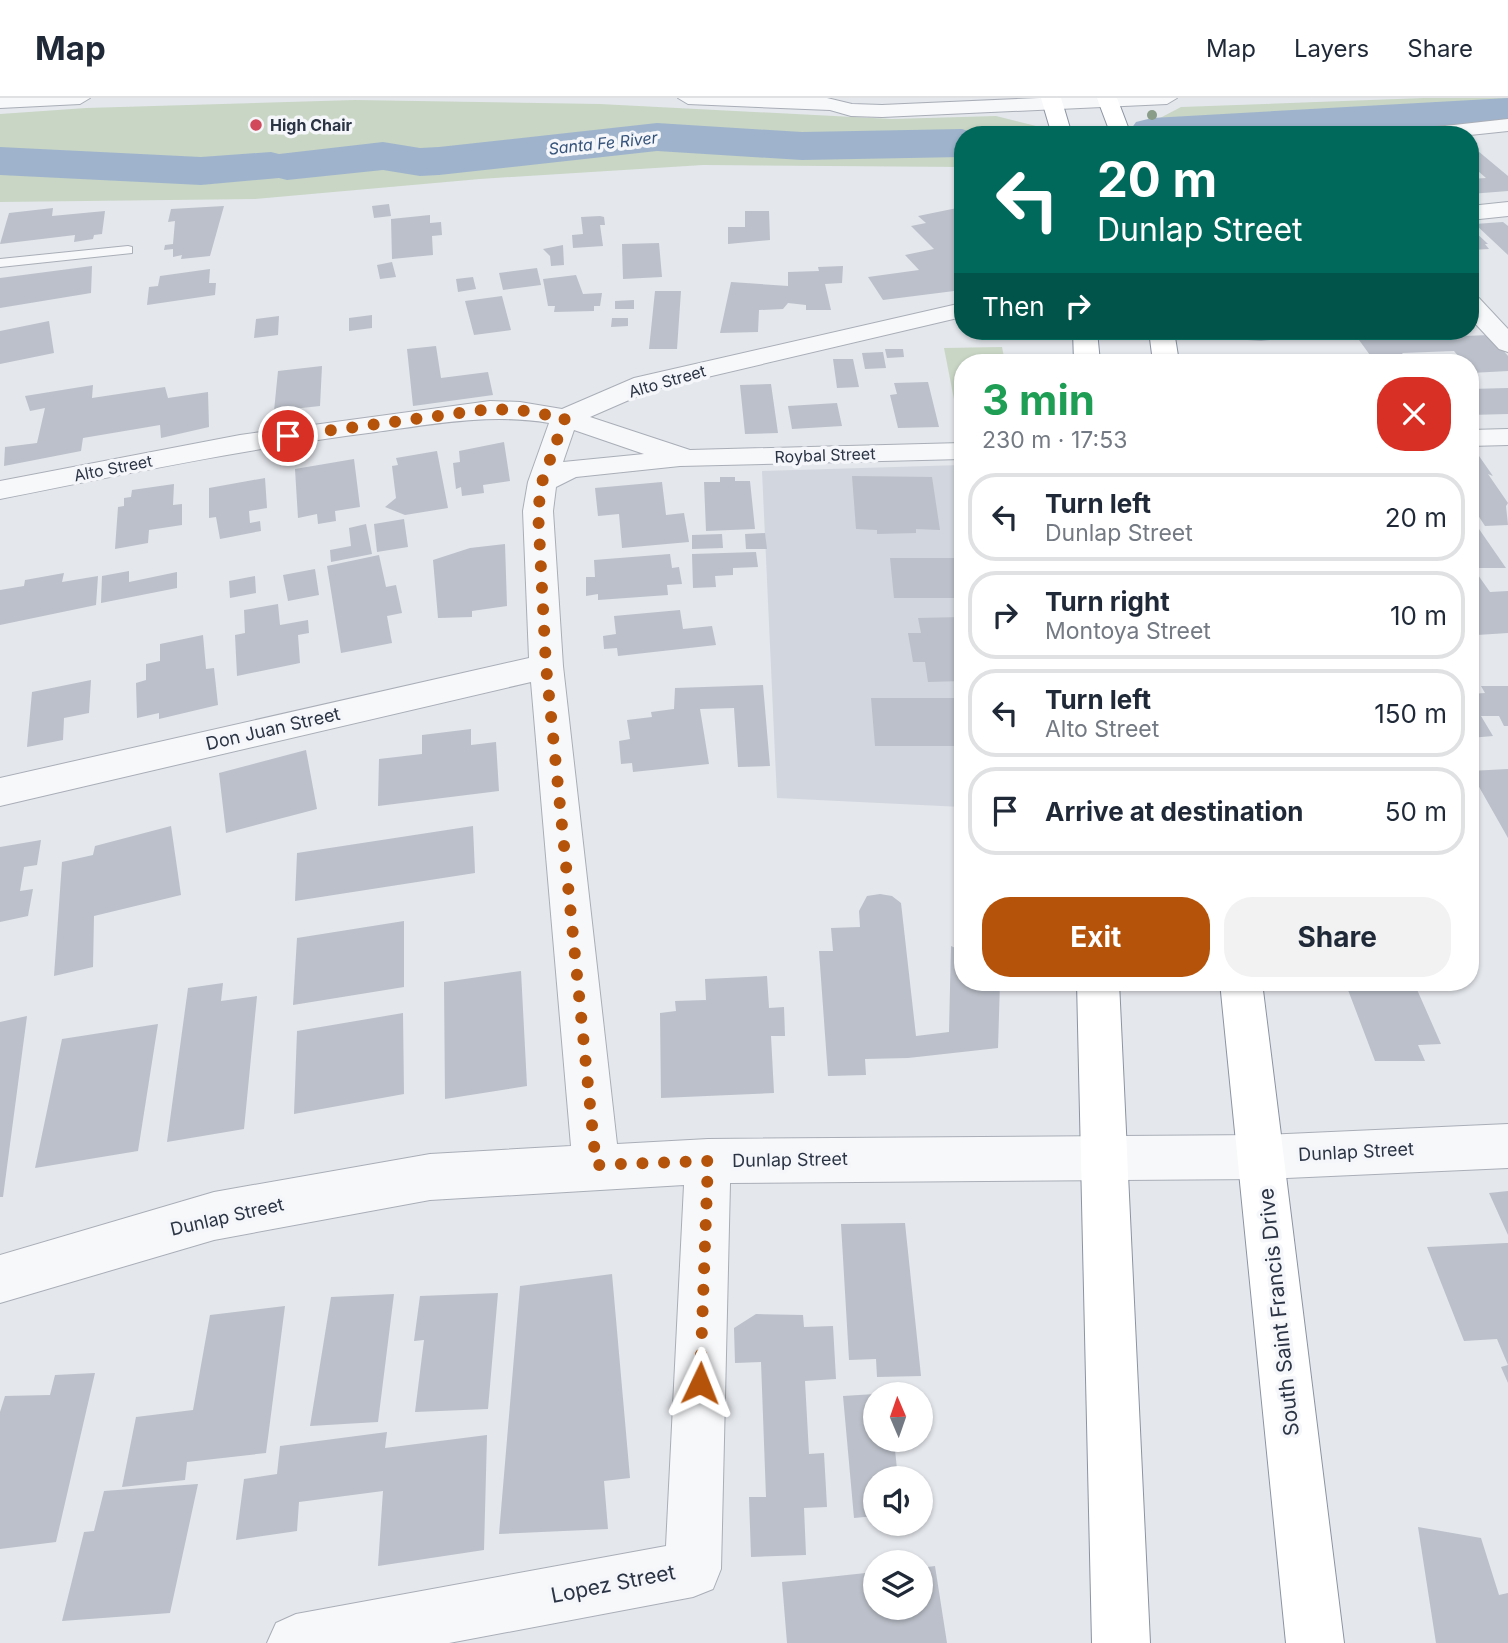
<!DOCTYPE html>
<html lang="en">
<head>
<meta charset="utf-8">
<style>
	:root { --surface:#fff; --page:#f2f2f3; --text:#1f2937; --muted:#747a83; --line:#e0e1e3; --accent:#b45309 }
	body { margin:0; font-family:Inter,sans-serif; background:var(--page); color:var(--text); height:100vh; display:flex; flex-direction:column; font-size:26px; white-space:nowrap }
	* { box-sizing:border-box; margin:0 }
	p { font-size:23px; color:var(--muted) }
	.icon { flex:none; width:38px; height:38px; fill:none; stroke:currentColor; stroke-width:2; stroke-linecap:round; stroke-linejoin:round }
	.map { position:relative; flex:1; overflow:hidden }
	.details { position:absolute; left:954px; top:256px; width:525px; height:637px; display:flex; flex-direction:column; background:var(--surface); border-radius:28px; box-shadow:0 2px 5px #0004 }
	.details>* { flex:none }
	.guide { position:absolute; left:954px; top:28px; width:525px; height:214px; border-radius:28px; box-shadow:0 2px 5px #0004; background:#00695c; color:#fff; overflow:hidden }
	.needle { width:46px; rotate:358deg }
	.tools { position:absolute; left:863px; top:1284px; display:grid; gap:14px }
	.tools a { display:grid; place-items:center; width:70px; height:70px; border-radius:50%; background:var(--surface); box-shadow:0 2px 5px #0004; font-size:35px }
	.pin { position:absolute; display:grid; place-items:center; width:60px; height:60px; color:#fff; margin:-30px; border:4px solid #fff; border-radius:50%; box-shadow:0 2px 7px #0007 }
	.me { position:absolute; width:77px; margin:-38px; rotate:2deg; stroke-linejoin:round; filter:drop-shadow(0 0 5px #0008) }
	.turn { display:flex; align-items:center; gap:24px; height:147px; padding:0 28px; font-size:32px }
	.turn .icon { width:91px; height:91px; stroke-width:2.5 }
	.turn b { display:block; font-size:49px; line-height:60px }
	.then { display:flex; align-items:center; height:66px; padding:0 28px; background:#0003; gap:14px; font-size:26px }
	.round { display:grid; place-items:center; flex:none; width:74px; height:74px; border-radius:28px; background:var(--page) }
	.overview { display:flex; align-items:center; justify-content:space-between; height:119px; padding:0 28px }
	h1 { font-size:42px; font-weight:700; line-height:52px; color:#1e9e55 }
	.button { display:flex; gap:14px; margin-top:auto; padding:14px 28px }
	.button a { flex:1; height:80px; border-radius:28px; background:var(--accent); color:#fff; font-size:28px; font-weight:700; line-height:80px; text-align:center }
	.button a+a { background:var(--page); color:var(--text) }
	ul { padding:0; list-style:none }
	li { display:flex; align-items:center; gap:21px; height:88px; margin:0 14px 10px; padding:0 14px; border:4px solid var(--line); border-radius:28px }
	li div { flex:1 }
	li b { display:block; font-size:26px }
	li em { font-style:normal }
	header { display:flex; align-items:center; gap:42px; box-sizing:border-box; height:98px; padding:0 35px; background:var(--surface); border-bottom:2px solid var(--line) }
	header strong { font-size:33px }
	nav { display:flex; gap:38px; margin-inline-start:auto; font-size:24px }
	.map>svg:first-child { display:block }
</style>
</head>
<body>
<header>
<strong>Map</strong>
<nav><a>Map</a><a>Layers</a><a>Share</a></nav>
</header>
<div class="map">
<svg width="1508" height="1545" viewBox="0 0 1508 1545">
	<rect width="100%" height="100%" fill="#e4e7ec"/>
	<!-- built -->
	<path fill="#d2d6de" d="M962,367V709L777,700L762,373Z"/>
	<!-- green -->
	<path fill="#c9d6c5" d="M1424,0H1508V22L1308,37H1170L1160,20L1181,9Z
		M355,2L600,6L892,21L996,18L1036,28L1038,37H962V69L703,67L480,81L255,101L0,104V16L86,10Z
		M1002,249L1005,264H962V332H960L944,250Z"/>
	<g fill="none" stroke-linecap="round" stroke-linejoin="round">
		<!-- river -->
		<path fill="#9fb4cc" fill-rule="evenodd" d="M1508,0V26L1336,37H1131L1129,34L1136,24L1152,20Z
			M657,25L802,34L962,31L980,37H962V59L802,62L657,53L439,77L420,78L383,72L287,82L279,80L201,87L0,77V49L201,59L271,54L279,56L383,44L420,50L439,49Z"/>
	</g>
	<!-- building -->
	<path fill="#bbc0ca" d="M1478,53L1508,78V93L1470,96V81L1486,80L1470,66V54Z
		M389,106L391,118L374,120L372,108Z
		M224,108L210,158L181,161L182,157L173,159V151L164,152L165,147L173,146L175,123L168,124L171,111Z
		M962,109V192L883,202L868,179L919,172L905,157L934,151L911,128L926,125L918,118Z
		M53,110L52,118L105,113L102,136L94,137L93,141L74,144L75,137L0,146L9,115Z
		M745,113H769L770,142L728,146V129H745Z
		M430,117V125L441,124L442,137L432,138L433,157L392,161L391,121Z
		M600,118L604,119L605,127H600L603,148L573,150L572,137L583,136L581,119Z
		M1503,124L1508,128V157L1475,126Z
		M1470,129L1488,146H1485L1489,151L1470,152Z
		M659,145L662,179L623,181L622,146Z
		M563,147L564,167L551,168L550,158L543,151Z
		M392,164L396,179L380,181L377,167Z
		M92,168L91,195L0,210V180Z
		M843,168L842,185L825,186L831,212H806V207L788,205L783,211L759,212L758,234L720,235L731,184L788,188V174L819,173L818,169Z
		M537,170L541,187L503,192L499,175Z
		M210,171L209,185H216L215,197L147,207L149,189L158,188L160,178Z
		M576,177L583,196L602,195L600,208H594V213L554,214L555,208H548L543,181Z
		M473,179L476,191L458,194L456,181Z
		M655,193H681L677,251H649Z
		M502,198L511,232L474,237L465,203Z
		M634,202V211H615V203Z
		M372,217V230L349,233V220Z
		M279,218L278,237L254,240L256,221Z
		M612,220H628V228L611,229Z
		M49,223L54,255L0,266V233Z
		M1240,233H1327L1329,236L1261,243L1247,242Z
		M1490,237L1508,258V273L1471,275L1470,264H1463L1454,253L1402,255L1409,264H1375L1359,242Z
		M436,248L441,280L488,274L493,297L413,308L407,251Z
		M885,251H903L904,259L887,260Z
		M883,254L886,270L865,271L862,255Z
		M833,261H853L859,289L837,290Z
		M322,268L320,308L274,313L278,273Z
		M928,284L939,329L898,330L890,297L897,296L894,285Z
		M771,286L778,335L745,336L740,287Z
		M93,287L92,300L165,289L168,300L208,294L209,329L161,340L160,327L83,340L81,353L4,368L5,349L37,345L45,310L30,313L25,298Z
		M1508,290V316L1470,317V291Z
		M837,305L842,328L792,331L788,308Z
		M504,344L510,383L483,387L484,395L462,398L461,389L456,391L453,365L460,364L459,353Z
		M437,353L448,410L405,417L385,409L396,400L392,368L398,367L396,360Z
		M1470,358H1479L1493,378L1488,376L1508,405L1506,408L1508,427L1485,428L1470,405Z
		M354,361L360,409L335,413L336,423L318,426L317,416L298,420L295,371Z
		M954,373H962V412H961Z
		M852,378L932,379L940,432L916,431V435L877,436V432L856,431Z
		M720,379H735V383H750L755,431L706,433L704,384H720Z
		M265,380L267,410L249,413L250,425L260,423L261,433L220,441L216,419L209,420V390Z
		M662,384L666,417L684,415L689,444L622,450L619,416L598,418L595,390Z
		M174,386L173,407L182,406V427L149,432L148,445L115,451L118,409L124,408V400L131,399L132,392Z
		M404,421L408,449L377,454L374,426Z
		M366,426L372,456L331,464L330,452L351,448L349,430Z
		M1479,431L1506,470H1470V432Z
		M765,435L767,451H746L745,436Z
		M722,436L723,450L692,451V437Z
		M505,446L507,508L472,513V519L438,520L433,462L470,450Z
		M756,454L758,469L733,470V477L715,478L716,489L693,490L692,456Z
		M670,456L672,470L679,469L682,486L667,487L668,497L598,502V496L586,498V479H595L594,462Z
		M379,457L386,489L396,487L402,515L387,518L392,545L341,555L327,468Z
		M890,460H962V500H894Z
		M315,471L319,497L288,503L283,477Z
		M129,473V484L177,474V490L101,505L102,478Z
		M64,475L62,484L98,478L96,507L0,527V492L24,488L25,482Z
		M1470,477H1478L1490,494L1508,493V535L1477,537L1470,526Z
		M255,478L256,495L230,500L229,483Z
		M278,506L280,527L308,522L309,535L298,537L300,565L237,578L235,537L245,535L244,512Z
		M680,512L683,531L712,528L716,547L618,558L617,550L604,551L603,538L616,536L614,518Z
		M962,519V583L928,584L925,564H913L908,535H921L918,520Z
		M203,537L206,571L214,570L218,607L159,621V615L137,620L136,585L146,582V566L160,563V546Z
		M91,582L89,615L64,620L63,642L27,649L32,594Z
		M763,587L770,668L738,669L734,610L700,611L709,666L633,674L632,665L621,666L619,643L630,641L627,622L652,619L651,614L674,611L675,590Z
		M1481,588H1508V628H1504L1499,618H1481L1493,638L1470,640V596L1485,595Z
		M871,600H962V648H875Z
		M471,631V647L496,644L499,693L378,708L379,661L422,656V637Z
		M306,652L317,711L226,735L219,675Z
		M1508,671V740L1470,673Z
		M171,728L181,797L94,818L93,869L54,878L62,764L93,757L95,748Z
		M473,728L475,775L295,803L297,755Z
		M41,742L37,767L24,769L20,793L33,791L28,818L0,824V749Z
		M880,796L892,798L901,805L916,938L949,934L951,848L962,853V884H1000L998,950L908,960L865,961L866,977L828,978L819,853H833L831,830L860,829L859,813L867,798Z
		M404,823V889L293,907L297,840Z
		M521,873L527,988L445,1001L444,884Z
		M767,878L769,910L784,909L785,938H771L774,995L661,1000L660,915L676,913L675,903L706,902L705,881Z
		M1345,884H1433V886L1415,887L1441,946L1418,947L1425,963H1375Z
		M223,885L221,903L257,898L244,1031L167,1044L188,890Z
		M403,915L404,996L294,1016L297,933Z
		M27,918L3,1099H0V924Z
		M158,926L138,1053L35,1070L62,941Z
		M1508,1093V1137L1489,1095Z
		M905,1125L921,1278L877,1279L876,1261L849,1262L841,1126Z
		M1506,1145H1508V1285L1501,1269L1508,1267L1497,1241L1464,1243L1427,1149Z
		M612,1176L630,1380L604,1383L608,1431L499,1436L520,1188Z
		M498,1195L488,1311L415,1314L424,1242L414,1243L420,1198Z
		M394,1196L378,1324L310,1328L331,1199Z
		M285,1208L266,1355L187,1364L185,1382L122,1389L136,1319L193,1312L210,1217Z
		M756,1216L803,1217L804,1229L833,1228L836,1281L805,1283L809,1356L824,1355L827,1409L804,1410L806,1457L751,1459L749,1399H766L761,1264L735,1265L734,1230Z
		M95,1275L56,1444L0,1451V1314L5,1298L50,1297L55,1277Z
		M875,1296V1342H894L898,1381H875V1418L854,1420L843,1298Z
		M387,1334L385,1350L487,1337L484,1452L378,1468L383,1393L299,1404L297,1433L236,1442L244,1381L277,1376L280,1348Z
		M198,1386L170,1515L62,1523L84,1434L94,1433L104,1393Z
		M1418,1429L1481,1440L1499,1497L1508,1495V1545H1436Z
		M935,1468L947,1545H787L782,1484L875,1474V1510H920V1470Z"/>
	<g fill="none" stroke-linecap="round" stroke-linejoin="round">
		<defs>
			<path id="service" d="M128,148L132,149V155L0,169V161Z"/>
			<path id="minor" d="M1508,21V33L1470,37H1408L1418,31Z
				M1508,104V118L1470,122V108Z
				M1470,198L1479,200L1508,231V254L1499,251L1470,220Z
				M962,205V219L652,292L590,319L690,352L962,345V361L680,368L576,379L556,389L553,413L563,568L617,1046L708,1041L1262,1037L1508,1026V1070L1262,1081L730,1085L721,1471L713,1491L693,1499L449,1545H267L276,1525L296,1516L666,1448L684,1087L430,1102L214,1142L0,1205V1157L214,1094L430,1056L571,1048L531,584L0,708V680L529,560L523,413L528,384L549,325C491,315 434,326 376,334C249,350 125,376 0,401V383L240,337L490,303L520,304L562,311L634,280ZM574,332L644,356L563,364Z
				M1508,331V347L1470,348V332Z"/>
			<path id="tertiary" d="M0,0H90L80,6L0,10Z
				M678,0H827L852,6L882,7L1039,0H1177L1167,6L882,19L851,18L830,12L688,6Z"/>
			<path id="trunk" d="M1041,0H1061L1072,37H1052Z
				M1097,0H1117L1131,37H1111Z
				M1073,233H1097L1100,264H1074Z
				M1149,233H1174L1179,264H1153Z
				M1077,884H1119L1150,1545H1092Z
				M1220,884H1262L1344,1545H1286Z"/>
		</defs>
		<!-- service casing -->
		<use href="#service" stroke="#a9aeb7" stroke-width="2"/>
		<!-- minor casing -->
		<use href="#minor" stroke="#a9aeb7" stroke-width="2"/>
		<!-- tertiary casing -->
		<use href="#tertiary" stroke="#a9aeb7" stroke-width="2"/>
		<!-- trunk casing -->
		<use href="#trunk" stroke="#8b94a3" stroke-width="2"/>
		<!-- service -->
		<use href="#service" fill="#f7f8fa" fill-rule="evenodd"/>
		<!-- minor -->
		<use href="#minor" fill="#f7f8fa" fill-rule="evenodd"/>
		<!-- tertiary -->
		<use href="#tertiary" fill="#f7f8fa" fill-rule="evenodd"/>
		<!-- trunk -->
		<use href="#trunk" fill="#fff" fill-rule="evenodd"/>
	</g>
	<!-- trees -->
	<circle fill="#899d89" cx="1152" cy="17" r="5"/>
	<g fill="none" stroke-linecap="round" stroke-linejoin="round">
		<!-- route -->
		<path stroke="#b45309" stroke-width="12" stroke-dasharray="0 21.6" d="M288,338L490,311L520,312L565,320L542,384L538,413L546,568L596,1067L708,1063L700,1285"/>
	</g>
	<!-- markers -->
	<circle fill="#d1495b" stroke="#f4f6f9" stroke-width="2.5" cx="256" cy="27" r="7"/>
	<g text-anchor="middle" stroke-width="7" stroke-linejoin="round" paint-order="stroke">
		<!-- far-poi labels -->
		<g font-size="16" font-weight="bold" fill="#2b3445" stroke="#f4f6f9" text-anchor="start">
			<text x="270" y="33">High Chair</text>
		</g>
		<!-- far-water labels -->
		<g font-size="16" font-style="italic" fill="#34527a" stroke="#f4f6f9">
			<text transform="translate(603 45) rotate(-6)" y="6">Santa Fe River</text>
		</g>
		<!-- far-street labels -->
		<g font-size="16" fill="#2b3445" stroke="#f4f6f9">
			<text transform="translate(667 283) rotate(-16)" y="6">Alto Street</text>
			<text transform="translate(825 357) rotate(-2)" y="6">Roybal Street</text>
			<text transform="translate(113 370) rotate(-11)" y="6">Alto Street</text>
		</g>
		<!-- street labels -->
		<g font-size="18" fill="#2b3445" stroke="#f4f6f9">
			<text transform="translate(273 631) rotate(-13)" y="6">Don Juan Street</text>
			<text transform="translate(1356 1054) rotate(-3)" y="6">Dunlap Street</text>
			<text transform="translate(790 1062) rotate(-1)" y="6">Dunlap Street</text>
			<text transform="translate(227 1119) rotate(-13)" y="6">Dunlap Street</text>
		</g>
		<!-- near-street labels -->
		<g font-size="21" fill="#2b3445" stroke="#f4f6f9">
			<text transform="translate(1279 1214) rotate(-96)" y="7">South Saint Francis Drive</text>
			<text transform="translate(613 1486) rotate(-11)" y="7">Lopez Street</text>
		</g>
	</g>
</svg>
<div class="tools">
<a><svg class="needle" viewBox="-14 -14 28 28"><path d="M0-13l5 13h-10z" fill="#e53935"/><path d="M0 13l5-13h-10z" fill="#747a83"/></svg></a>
<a><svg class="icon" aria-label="sound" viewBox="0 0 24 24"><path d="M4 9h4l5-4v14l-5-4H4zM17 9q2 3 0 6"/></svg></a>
<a><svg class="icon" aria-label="layers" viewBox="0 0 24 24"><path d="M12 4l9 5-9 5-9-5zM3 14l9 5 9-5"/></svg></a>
</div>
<div class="pin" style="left:288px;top:338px;background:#d93025"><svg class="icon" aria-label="arrive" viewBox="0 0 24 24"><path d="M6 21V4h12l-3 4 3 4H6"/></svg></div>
<svg class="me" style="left:700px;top:1285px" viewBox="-20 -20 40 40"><path d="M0-17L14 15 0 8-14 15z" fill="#b45309" stroke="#fff" stroke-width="4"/></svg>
<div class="guide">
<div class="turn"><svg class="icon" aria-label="left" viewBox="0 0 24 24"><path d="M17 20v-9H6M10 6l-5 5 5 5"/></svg><div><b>20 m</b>Dunlap Street</div></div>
<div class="then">Then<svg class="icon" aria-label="right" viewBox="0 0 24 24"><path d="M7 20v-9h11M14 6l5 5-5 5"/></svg></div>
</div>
<section class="details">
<div class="overview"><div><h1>3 min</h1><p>230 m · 17:53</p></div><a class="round" style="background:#d93025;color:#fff"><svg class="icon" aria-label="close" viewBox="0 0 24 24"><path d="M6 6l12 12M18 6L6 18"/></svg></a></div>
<ul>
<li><svg class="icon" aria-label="left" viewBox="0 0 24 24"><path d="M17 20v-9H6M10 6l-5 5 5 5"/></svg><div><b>Turn left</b><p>Dunlap Street</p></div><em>20 m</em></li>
<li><svg class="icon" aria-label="right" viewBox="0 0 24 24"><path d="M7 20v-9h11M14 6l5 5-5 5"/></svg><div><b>Turn right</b><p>Montoya Street</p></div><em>10 m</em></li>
<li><svg class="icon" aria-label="left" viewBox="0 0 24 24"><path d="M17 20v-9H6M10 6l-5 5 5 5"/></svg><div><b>Turn left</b><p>Alto Street</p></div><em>150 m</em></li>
<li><svg class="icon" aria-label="arrive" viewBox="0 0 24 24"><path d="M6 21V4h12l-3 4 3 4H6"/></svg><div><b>Arrive at destination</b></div><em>50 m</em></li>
</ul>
<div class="button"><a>Exit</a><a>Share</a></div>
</section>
</div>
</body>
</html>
